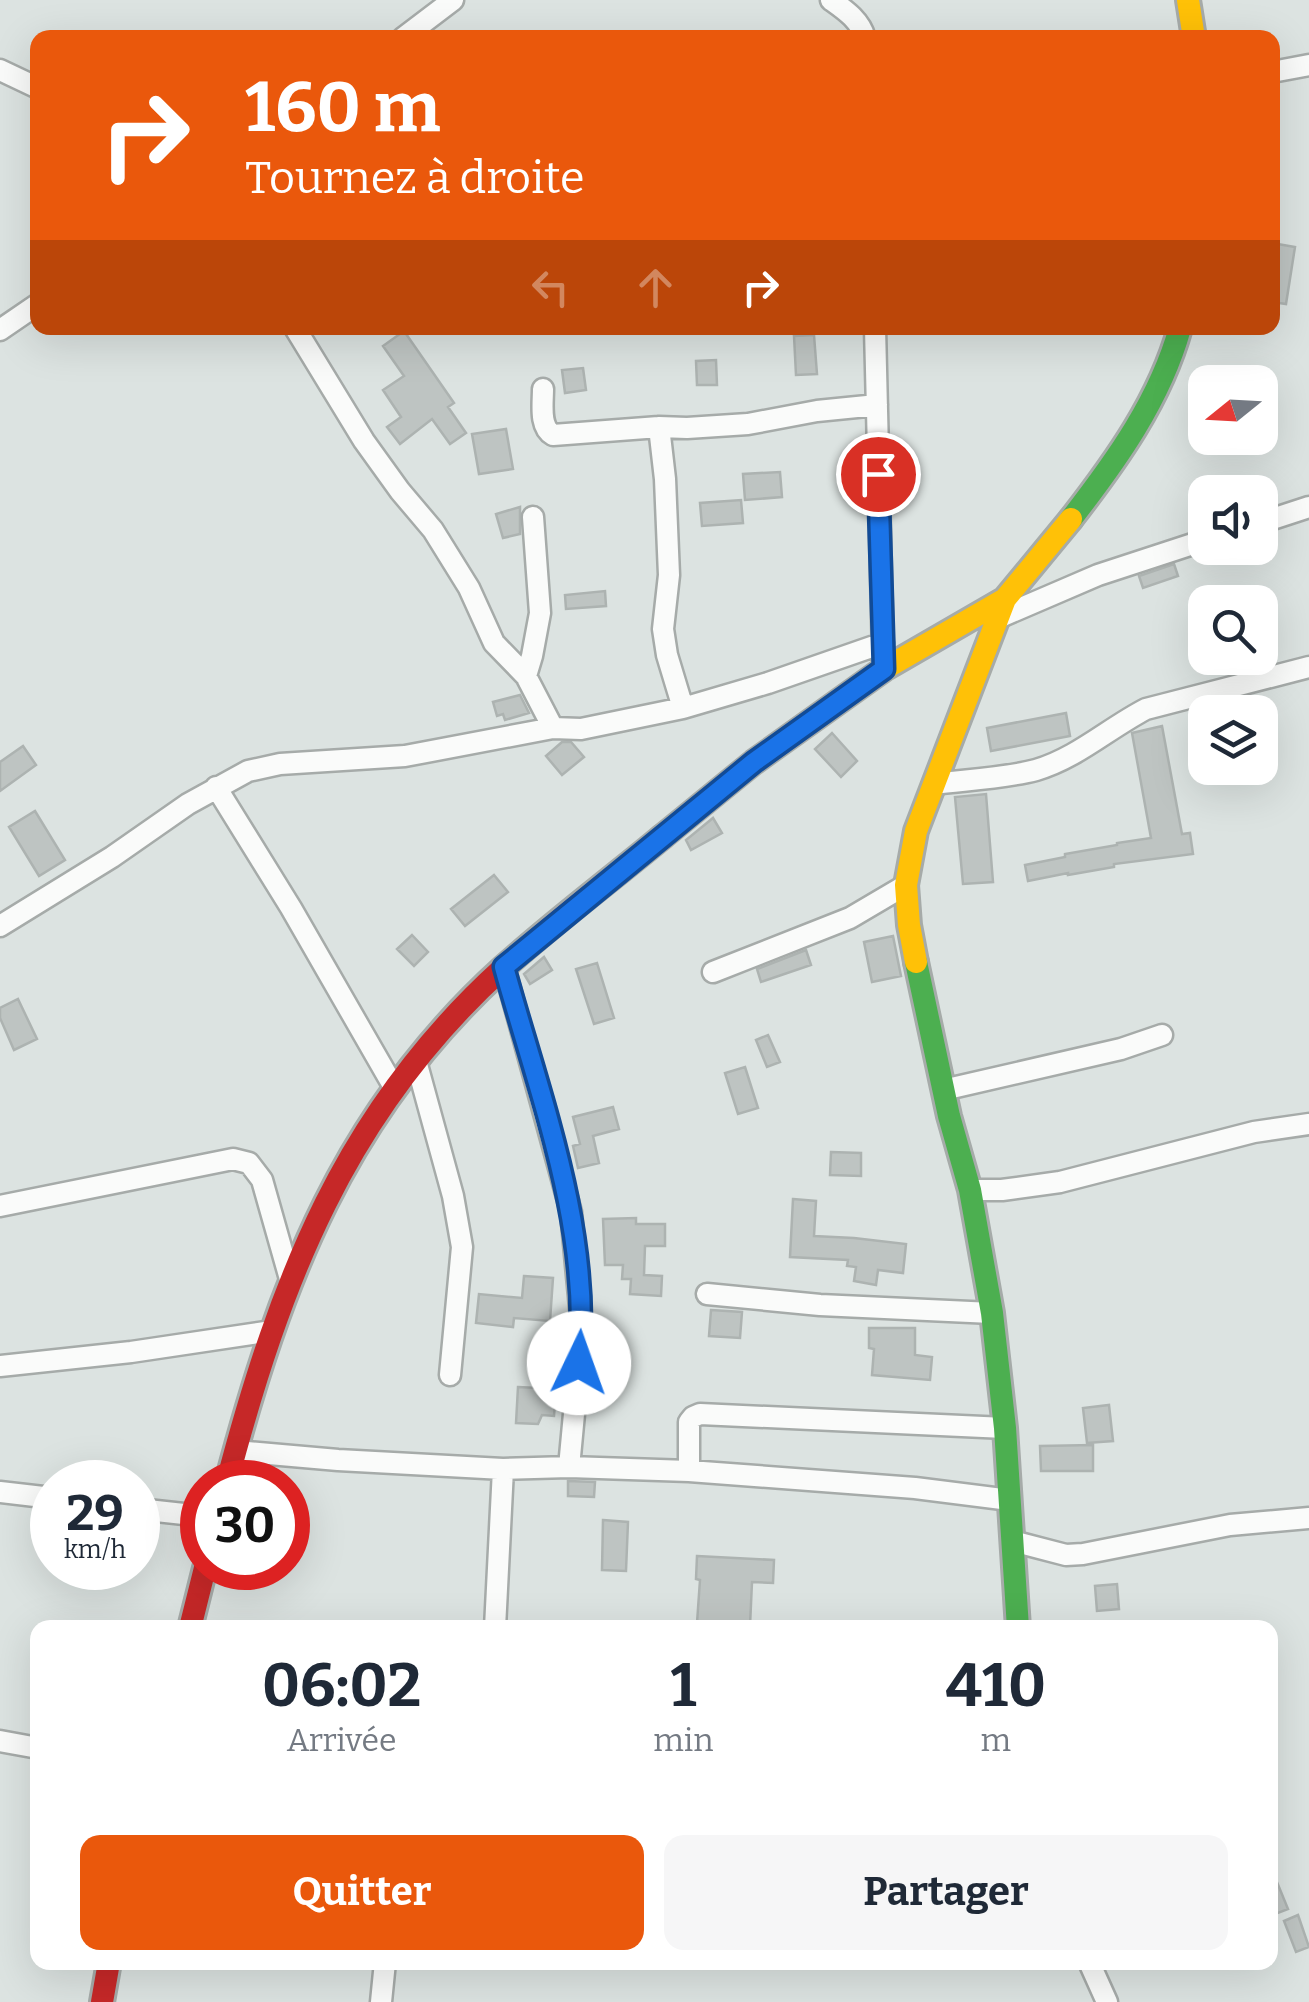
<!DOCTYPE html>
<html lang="fr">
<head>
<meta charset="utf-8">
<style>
	:root { --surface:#fff; --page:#f6f6f7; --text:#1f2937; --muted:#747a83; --accent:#ea580c }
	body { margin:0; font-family:Bitter,serif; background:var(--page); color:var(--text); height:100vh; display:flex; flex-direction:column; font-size:38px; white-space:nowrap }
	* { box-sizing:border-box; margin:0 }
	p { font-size:32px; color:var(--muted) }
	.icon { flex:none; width:55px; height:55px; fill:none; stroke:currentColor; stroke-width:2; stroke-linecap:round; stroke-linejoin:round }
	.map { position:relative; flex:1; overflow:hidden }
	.panel { position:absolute; left:30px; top:1620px; width:1248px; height:350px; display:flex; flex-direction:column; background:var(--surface); border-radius:20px; box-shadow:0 10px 40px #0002 }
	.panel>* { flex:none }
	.guide { position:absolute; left:30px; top:30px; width:1250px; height:305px; border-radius:20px; box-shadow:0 10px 40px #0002; background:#ea580c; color:#fff; overflow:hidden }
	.needle { width:65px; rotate:252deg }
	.controls { position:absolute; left:1188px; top:365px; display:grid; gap:20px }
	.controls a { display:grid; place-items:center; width:90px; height:90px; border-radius:20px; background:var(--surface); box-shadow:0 10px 40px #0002; font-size:50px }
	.speed { position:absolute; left:30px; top:1460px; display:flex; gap:20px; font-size:50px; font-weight:700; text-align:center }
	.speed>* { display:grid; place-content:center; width:130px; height:130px; border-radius:50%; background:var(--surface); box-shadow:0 10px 40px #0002; line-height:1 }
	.speed small { font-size:25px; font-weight:400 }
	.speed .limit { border:15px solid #d22; background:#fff; color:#111 }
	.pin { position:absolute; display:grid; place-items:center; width:85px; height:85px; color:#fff; margin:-42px; border:5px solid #fff; border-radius:50%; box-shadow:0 2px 10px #0007 }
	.me { position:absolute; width:110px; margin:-55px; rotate:3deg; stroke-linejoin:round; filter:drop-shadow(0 0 8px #0008) }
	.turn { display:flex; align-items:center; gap:35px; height:210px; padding:0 50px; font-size:45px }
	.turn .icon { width:130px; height:130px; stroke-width:2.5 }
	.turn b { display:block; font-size:70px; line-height:85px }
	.lanes { display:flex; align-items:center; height:95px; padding:0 50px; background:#0003; justify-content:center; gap:50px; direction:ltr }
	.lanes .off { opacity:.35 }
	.eta { display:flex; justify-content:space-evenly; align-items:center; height:170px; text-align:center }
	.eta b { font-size:60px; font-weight:700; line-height:70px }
	.button { display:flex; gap:20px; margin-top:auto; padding:20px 50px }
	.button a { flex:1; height:115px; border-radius:20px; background:var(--accent); color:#fff; font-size:40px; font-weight:700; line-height:115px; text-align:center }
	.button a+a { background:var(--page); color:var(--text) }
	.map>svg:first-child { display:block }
</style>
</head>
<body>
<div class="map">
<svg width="1309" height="2002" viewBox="0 0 1309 2002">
	<rect width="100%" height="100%" fill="#dce3e1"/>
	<!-- building -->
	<path fill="#bec4c2" stroke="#adb3b1" stroke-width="2.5" d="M1272,243L1295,247L1286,304L1272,302Z
		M404,331L454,403L448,407L466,433L450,444L432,419L400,444L387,427L401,417L383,390L404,376L383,346Z
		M814,335L817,374L796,375L794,336Z
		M716,360L717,385H697L696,361Z
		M583,368L586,390L565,393L562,370Z
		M506,429L513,469L479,474L472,434Z
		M780,472L782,497L745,500L743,474Z
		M741,500L743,523L702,526L700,503Z
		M520,507V534L503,538L496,514Z
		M1174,564L1178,576L1143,588L1139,576Z
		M605,591L606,606L566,609L565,595Z
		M520,695L529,713L505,720L503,714L497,716L493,702Z
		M1066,713L1070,736L991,751L987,728Z
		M1162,726L1182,834L1190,833L1193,854L1114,864V867L1068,875V873L1028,881L1025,865L1065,857V854L1117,845V843L1151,838L1132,733Z
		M832,733L857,761L841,777L815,749Z
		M562,742H571L584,757L562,775L546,756Z
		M23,746L36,765L0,791V762Z
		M986,794L993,882L963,884L955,797Z
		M35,811L65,860L39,876L9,827Z
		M713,818L722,833L691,850L686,840Z
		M494,875L508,892L465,926L451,909Z
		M412,935L428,952L414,966L397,949Z
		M893,936L901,976L872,982L864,942Z
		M806,950L811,965L761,982L757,969Z
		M544,957L552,970L530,984L524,974Z
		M597,963L614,1018L594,1024L576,969Z
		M18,999L37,1039L14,1050L0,1018V1008Z
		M768,1035L780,1062L767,1067L756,1040Z
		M745,1067L758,1108L738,1114L725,1073Z
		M613,1107L619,1129L593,1136L599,1163L578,1168L573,1146L580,1144L573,1117Z
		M831,1152L861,1153V1176L830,1175Z
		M793,1199L816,1201L814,1236L854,1238L906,1244L903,1273L878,1270L876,1285L854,1281L856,1267L847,1266L848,1260L790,1257Z
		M636,1218V1224H665V1246H645L644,1275L662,1276L661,1296L630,1294L631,1279H622L623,1265H605L603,1219Z
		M524,1276L553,1278L550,1321L514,1318L513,1327L476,1323L479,1294L522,1298Z
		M711,1310L742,1312L740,1338L709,1336Z
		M869,1328H915V1355L932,1357L930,1380L872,1375L874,1349L869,1348Z
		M518,1387L556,1389L554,1416L542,1415L538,1424L516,1423Z
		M1109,1405L1113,1441L1087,1443L1083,1408Z
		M1093,1445V1471H1041L1040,1446Z
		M568,1481L595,1482L594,1497L568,1496Z
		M603,1520L628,1522L626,1571L602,1570Z
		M697,1556L774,1560L773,1583L752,1582L750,1626L697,1623L700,1580L696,1579Z
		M1117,1584L1119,1609L1097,1611L1095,1586Z
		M1270,1865L1288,1909L1270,1916Z
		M1298,1915L1309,1947L1296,1952L1284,1921Z"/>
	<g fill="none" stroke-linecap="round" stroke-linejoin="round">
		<defs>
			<path id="street" d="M831,0C845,10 860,20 865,38
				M403,38L453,0
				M0,70L38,88
				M1272,72L1309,65
				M295,328L364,441L400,491L433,530L469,588L494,643L526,676L553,728
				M875,328L883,657
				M0,330L38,304
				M543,389C543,404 539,427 553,435L659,427L687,428L748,424L817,411L877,405
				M659,427L665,479L669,575L663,629L667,655L683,708
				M1260,523L1309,507
				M998,618L1098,575L1205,540
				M526,676L532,656L540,613L533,517
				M934,784C965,780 1007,778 1036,770C1077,758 1109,728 1146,709L1309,667
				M216,787L291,908L395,1089
				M0,926L112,857L188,804L248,771L280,764L405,756L553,728L581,729L683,708L768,683L883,643
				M504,967L571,1212L582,1329L569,1467
				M713,972L850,918L906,885
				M416,1061L453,1196L462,1247L450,1375
				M943,1090L1121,1049L1162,1035
				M970,1190H1002L1060,1182L1254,1132L1309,1124
				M0,1206L233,1159L249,1163L262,1180L290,1279
				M707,1294L820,1305L992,1313
				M0,1366L131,1352L272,1331
				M235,1451L338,1460L503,1469L569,1467L689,1471L915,1488L1010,1500
				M689,1471V1422L693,1417L700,1414L1005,1428
				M0,1492L52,1498
				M138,1509L202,1516
				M1012,1541L1066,1555L1083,1554L1230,1525L1309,1518
				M495,1628L503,1469
				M0,1741L38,1748
				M1089,1962L1107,2002
				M381,2002L385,1962"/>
			<path id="fast" d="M1071,519C1116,461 1160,400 1180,328
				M916,962L949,1116L970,1190L992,1313L1005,1428L1018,1628"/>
			<path id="slow" d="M1188,0L1194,38
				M662,837L754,762L884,669L1005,599L1071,519
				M916,962L909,925L906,885L916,831L1005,599"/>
			<path id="jam" d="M227,1482C280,1281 345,1111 503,968C554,922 609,881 662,837
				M190,1628L205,1568
				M102,2002L109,1962"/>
		</defs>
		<!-- street casing -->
		<use href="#street" stroke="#a6aba9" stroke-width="25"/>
		<!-- fast casing -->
		<use href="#fast" stroke="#a6aba9" stroke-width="28"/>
		<!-- slow casing -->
		<use href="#slow" stroke="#a6aba9" stroke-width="28"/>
		<!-- jam casing -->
		<use href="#jam" stroke="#a6aba9" stroke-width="28"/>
		<!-- street -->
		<use href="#street" stroke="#fafbfa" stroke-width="20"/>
		<!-- fast -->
		<use href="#fast" stroke="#4caf50" stroke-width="22"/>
		<!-- slow -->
		<use href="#slow" stroke="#ffc107" stroke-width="22"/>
		<!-- jam -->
		<use href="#jam" stroke="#c62828" stroke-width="22"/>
	</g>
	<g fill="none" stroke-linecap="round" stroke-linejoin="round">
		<defs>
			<path id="route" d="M579,1363C592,1230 539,1094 504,967L754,762L884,669L878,474"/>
		</defs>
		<!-- route casing -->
		<use href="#route" stroke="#114b97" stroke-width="25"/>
		<!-- route -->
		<use href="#route" stroke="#1a73e8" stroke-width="18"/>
	</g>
</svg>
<div class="controls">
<a><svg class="needle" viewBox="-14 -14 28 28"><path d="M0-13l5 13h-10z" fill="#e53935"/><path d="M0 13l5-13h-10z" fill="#747a83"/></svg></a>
<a><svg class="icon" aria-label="sound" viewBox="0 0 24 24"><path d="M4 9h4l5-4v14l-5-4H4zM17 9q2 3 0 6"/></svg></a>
<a><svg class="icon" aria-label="search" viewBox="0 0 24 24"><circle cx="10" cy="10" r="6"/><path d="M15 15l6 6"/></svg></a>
<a><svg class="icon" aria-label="layers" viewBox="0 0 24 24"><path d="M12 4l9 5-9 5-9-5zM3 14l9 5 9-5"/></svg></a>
</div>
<div class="speed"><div>29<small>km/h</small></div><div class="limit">30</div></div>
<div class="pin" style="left:878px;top:474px;background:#d93025"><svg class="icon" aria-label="arrive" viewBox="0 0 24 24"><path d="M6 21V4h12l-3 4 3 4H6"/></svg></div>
<svg class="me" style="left:579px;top:1363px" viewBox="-20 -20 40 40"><circle r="19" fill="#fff"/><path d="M0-13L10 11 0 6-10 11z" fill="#1a73e8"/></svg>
<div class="guide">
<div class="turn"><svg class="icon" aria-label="right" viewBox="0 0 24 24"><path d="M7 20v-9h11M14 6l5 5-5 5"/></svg><div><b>160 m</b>Tournez à droite</div></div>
<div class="lanes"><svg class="icon off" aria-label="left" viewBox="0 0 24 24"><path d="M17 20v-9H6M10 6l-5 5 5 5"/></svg><svg class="icon off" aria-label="ahead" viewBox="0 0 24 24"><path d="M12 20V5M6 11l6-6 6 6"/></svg><svg class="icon" aria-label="right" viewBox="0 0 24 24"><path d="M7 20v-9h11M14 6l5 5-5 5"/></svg></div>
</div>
<section class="panel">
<div class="eta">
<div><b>06:02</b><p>Arrivée</p></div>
<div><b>1</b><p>min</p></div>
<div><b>410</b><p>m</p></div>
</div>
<div class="button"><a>Quitter</a><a>Partager</a></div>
</section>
</div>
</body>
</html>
